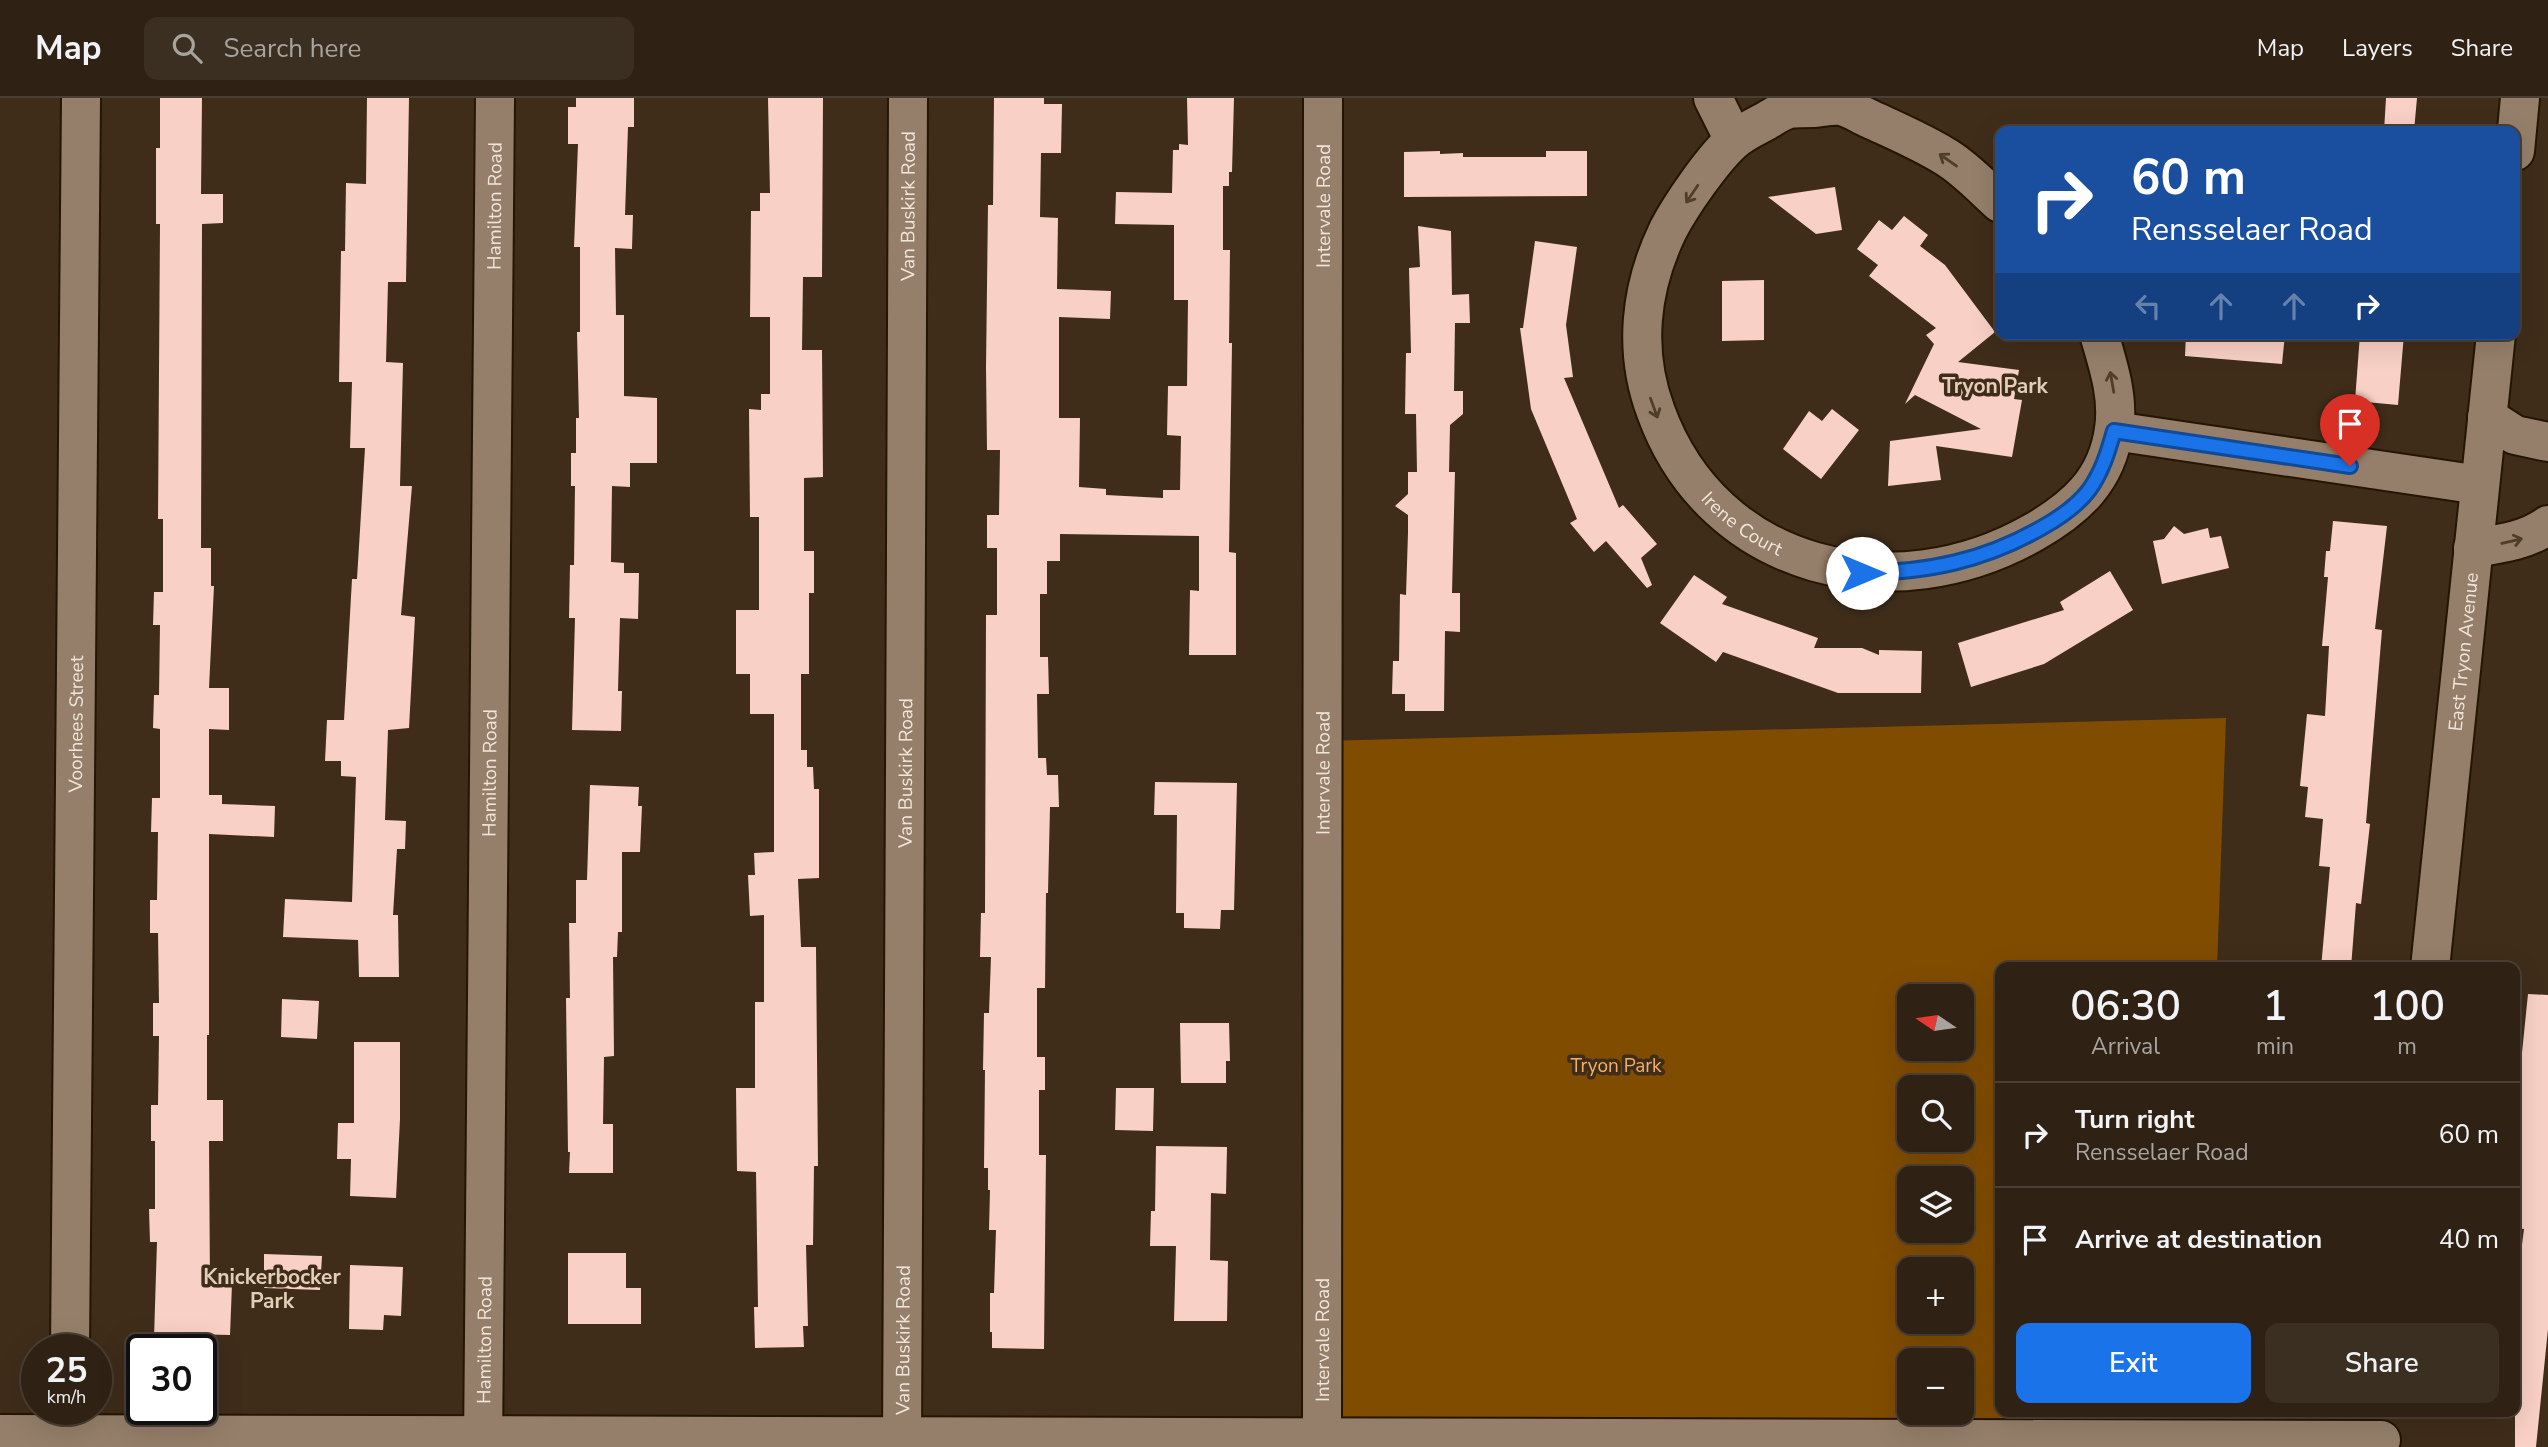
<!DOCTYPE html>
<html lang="en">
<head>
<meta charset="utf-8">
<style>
	:root { --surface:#2f2214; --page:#3b2f22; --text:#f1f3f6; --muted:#a7a4a0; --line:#4a3f34; --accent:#1a73e8 }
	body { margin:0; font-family:"Nunito Sans",sans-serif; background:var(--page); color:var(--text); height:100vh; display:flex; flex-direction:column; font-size:26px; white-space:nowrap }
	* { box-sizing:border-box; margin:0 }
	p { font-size:23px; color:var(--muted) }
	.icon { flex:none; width:38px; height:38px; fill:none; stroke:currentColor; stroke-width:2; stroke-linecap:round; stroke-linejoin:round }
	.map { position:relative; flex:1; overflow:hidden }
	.sheet { position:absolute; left:1995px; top:864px; width:525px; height:455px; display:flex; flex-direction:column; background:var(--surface); border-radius:14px; box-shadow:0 7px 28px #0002,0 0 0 2px var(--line) }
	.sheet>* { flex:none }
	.top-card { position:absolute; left:1995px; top:28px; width:525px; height:214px; border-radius:14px; box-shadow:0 7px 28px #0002,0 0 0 2px var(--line); background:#1a4fa0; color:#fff; overflow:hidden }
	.needle { width:46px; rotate:283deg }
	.fabs { position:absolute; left:1897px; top:886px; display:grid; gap:14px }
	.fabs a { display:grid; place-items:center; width:77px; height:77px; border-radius:14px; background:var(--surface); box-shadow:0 7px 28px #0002,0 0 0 2px var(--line); font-size:35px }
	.speed { position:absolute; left:21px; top:1236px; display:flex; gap:14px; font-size:35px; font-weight:700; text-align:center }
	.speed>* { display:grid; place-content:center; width:91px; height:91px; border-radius:50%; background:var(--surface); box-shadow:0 7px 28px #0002,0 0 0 2px var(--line); line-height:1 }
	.speed small { font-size:18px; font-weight:400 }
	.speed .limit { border:4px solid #111; border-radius:10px; background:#fff; color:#111 }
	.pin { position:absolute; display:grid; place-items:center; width:60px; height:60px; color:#fff; margin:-72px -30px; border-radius:50% 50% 50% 0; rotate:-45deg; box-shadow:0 0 7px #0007 }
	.pin .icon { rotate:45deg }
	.me { position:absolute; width:77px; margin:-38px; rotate:90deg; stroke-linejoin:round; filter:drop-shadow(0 0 5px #0008) }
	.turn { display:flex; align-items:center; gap:24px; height:147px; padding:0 21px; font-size:32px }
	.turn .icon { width:91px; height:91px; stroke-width:2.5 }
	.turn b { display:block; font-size:49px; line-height:60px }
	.lanes { display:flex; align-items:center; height:66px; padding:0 21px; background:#0003; justify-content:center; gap:35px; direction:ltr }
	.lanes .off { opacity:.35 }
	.eta { display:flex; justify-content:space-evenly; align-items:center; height:119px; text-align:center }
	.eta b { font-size:42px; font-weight:600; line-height:49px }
	.primary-button { display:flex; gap:14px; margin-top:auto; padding:14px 21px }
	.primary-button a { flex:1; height:80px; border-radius:14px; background:var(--accent); color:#fff; font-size:28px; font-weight:600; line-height:80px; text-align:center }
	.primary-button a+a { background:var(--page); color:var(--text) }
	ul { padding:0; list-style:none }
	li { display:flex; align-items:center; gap:21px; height:105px; padding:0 21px; border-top:2px solid var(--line) }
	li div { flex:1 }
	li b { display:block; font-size:26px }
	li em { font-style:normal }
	header { display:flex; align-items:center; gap:42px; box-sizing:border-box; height:98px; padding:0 35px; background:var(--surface); border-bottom:2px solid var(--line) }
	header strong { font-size:33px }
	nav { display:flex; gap:38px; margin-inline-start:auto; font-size:24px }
	.search { width:490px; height:63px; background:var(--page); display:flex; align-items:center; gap:18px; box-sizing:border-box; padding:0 24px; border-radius:14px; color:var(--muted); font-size:26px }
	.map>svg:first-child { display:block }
</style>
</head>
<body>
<header>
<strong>Map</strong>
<div class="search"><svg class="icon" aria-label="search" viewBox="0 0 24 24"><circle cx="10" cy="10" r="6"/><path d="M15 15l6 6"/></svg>Search here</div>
<nav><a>Map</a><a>Layers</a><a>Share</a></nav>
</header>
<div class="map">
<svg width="2548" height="1349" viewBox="0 0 2548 1349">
	<rect width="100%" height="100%" fill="#3f2d1a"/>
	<!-- green -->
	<path fill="#804c00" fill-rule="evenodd" d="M2226,620L2217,870H2000V1314H2200L2199,1342L1322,1340V643ZM1909,898H1962V950H1909ZM1909,989H1962V1041H1909ZM1909,1080H1962V1132H1909ZM1909,1171H1962V1223H1909ZM1909,1262H1962V1314H1909Z"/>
	<!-- building -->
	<path fill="#f8d0c5" d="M160,0H202L201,96H223V125L202,126L201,450H211V488H214L209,590H229V632L209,631V697H222V706L275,708L274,739L209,736V937H207V1002H223V1043H209L210,1186H232L230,1237L186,1236V1242L154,1240L157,1144H150L149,1111H155V1043H151V1007H158L159,938H153V905H159L158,835H150V802H157L158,734H151L152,700H160V631L153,630L154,597H159L160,527H153L154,494H163V421H158L160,126H156V50H160Z
		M367,0H409L406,184H388L386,264L403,265L400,388H412L401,517L415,519L409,630L388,632L385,722L406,723L405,751H397L393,817H398L399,879H359L358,842L283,839L285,801L352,804L356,679L341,678V663H325L327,622H344L352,481H357L365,350H350L352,284H339L341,153H345L346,85L366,86Z
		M576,0H634V29H628L625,117H633L632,151L615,150L616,217H624V298L657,300V365H630V389L612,388L611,464L624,465V475H639L638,521L620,520L618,593H622L621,633L572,632L575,520H569L570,467H574L575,388H571V355H576V320H579L577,234H580V149H574L578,46H568V9H576Z
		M768,0H823L822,179H803L802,252H822L823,379L804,380V453H814V495H809V576H801V652H807V669H813L814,691H819V780L798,781L801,849H816L818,1068H814L813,1147H806L808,1228H803L804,1249L755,1250L754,1209H758L756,1074L737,1073L736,990H755V904H764V817L750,818L748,777H755L754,755L774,754V616H750V576H736V512H759V419H750L749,311L761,312V296H770V219H750L751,113H760V95H770Z
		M994,0H1044V6H1062L1061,55H1041L1040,119L1058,120L1057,191L1111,193L1110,221L1059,219V320H1080L1079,389L1106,391V397L1163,400V392H1180L1181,338L1167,337L1168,288H1187L1188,202H1174V127L1115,126L1116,94L1172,95L1173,52H1179V46L1188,47L1187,0H1234L1232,74H1229V88H1223V152H1230L1229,245H1232L1229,454L1236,455V557H1189L1190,492L1199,493V438L1060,436V463H1047V496H1040V559H1048L1049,596H1037L1038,660H1046L1047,677H1058L1059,709H1050L1048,795H1046L1045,890H1037V959H1045V992H1039V1057H1046L1044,1251L992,1250V1234H990V1195H994L996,1132H989L990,1092H988V1070H984L985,972H983L984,915H989L991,859H980L981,815H985L986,517H997V450H987V417H999L1000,352H987L986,270L988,107H993Z
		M2386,0H2417L2414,33H2384Z
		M1440,53V56L1463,55V59H1546V53H1587V98L1404,99V54Z
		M1835,89L1842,132L1816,136L1768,99Z
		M1904,118L1928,137L1920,148L1945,167L1995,234L1958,264L2019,272L2014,301L2022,302L2012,359L1936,348L1941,382L1888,388L1890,343L1981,331L1915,297L1905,306L1934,246L1926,237L1936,230L1869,178L1878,167L1857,151L1879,122L1892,132Z
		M1418,128L1451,133L1452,197L1469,196L1470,225H1455L1454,293H1463V316L1450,327L1449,374H1455L1452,495H1460V534L1445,533L1444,613H1405V596H1392L1393,563H1399L1400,496L1406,497L1408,435V417L1395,408L1408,396V374H1417L1416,316H1405L1406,255H1411L1409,170L1420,169Z
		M1535,143L1577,149L1566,227L1573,279L1564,280L1619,410L1623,407L1657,446L1641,460L1652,487L1647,490L1606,443L1594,454L1570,425L1577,421L1531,311L1520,230H1523Z
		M1764,182V242L1722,243V183Z
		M2186,236H2285L2282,266L2185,258Z
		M2360,236H2404L2398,307L2355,303Z
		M1832,311L1859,332L1821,381L1783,351L1809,313L1822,323Z
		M2333,423L2387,428L2375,531L2382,532L2366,725L2370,726L2361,806L2356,805L2351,870H2321L2330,769L2319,768L2323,721L2305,719L2308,689L2300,688L2307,616L2325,618L2329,548H2322L2328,479H2324L2326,453H2330Z
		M2174,428L2184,436L2208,430L2210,440L2221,438L2229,470L2162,486L2153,443L2164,441Z
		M2110,473L2133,512L2044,566L1971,589L1958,545L2064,512L2060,504Z
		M1694,477L1727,499L1722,506L1818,540L1814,550H1862L1879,557V552L1922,553L1921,595H1838L1723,554L1716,564L1660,525Z
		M1155,684L1237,685L1234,812H1221L1220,831L1184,830V815H1176L1177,717H1154Z
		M590,687L639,689L638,708H642L640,754H622V834H618L617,859H613L614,958L604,959L603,1026H613V1075H569L570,1054H568L566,900H570L569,825H576V782H587Z
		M2528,896L2548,897V1231L2536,1349H2515V1201L2524,1131L2515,1130V1023Z
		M282,901L319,903L317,941L281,939Z
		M1180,925H1229L1230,963H1226V985H1181Z
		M354,944H400V1021L396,1100L350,1098L351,1061H337L338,1025H354Z
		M1116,990H1154L1153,1033L1115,1032Z
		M1156,1048L1227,1049L1226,1096L1211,1095L1210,1162L1228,1163L1227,1223H1174L1176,1148H1150L1151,1113H1155Z
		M568,1155H626V1190H641V1226H568Z
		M264,1156L322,1158L320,1192L264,1190Z
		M350,1167L403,1169L401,1218L384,1217L383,1232L349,1231Z"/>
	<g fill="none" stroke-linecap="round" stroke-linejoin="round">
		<defs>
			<g id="street">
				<path d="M1713,0L1734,42"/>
				<path d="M2515,53L2520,0"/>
				<path id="s1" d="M2000,105C1983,90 1966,71 1946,59C1922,44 1896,33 1870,21C1861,17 1850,10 1841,8C1833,7 1823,9 1815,10C1806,10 1797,10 1789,11C1781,13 1773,19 1766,23C1755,29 1742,35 1733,43C1712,62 1681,107 1668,132C1640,190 1633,253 1656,314C1714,473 1894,514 2034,434C2076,410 2107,382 2114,331C2119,299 2108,267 2099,236"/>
				<path d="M2487,319L2515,337L2548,344"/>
				<path d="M2114,333L2480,387"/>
				<path d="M2473,450C2499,446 2526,443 2548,427"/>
				<path id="s2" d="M2430,870L2496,236"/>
				<path id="s3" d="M70,1251L81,0"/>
				<path d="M0,1336L2381,1342"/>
				<path id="s4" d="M483,1349L495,0"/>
				<path id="s5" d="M902,1349L908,0"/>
				<path id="s6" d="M1322,1349L1323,0"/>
			</g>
		</defs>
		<!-- street casing -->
		<use href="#street" stroke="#251503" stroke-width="42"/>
		<!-- street -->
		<use href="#street" stroke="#957f6a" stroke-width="38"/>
	</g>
	<!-- one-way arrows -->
	<defs><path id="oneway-shaft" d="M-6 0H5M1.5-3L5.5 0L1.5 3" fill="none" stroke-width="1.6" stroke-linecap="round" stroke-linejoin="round" transform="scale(1.75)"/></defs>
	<g stroke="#503d2a">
		<use href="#oneway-shaft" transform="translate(1948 62) rotate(-145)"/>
		<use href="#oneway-shaft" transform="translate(1692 96) rotate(124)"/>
		<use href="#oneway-shaft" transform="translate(2112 284) rotate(-100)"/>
		<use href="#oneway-shaft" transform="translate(1654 310) rotate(70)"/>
		<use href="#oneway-shaft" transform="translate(2512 443) rotate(-13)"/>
	</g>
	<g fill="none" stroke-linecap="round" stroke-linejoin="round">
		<defs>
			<path id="route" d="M1862,475C1928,474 1984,463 2043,429C2059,420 2077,408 2089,392C2102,374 2108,354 2114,333L2350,368"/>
		</defs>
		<!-- route casing -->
		<use href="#route" stroke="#114b97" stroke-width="18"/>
		<!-- route -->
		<use href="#route" stroke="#1a73e8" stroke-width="12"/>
	</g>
	<g text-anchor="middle" stroke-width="7" stroke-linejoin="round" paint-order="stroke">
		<!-- street labels -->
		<g font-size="19" fill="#f1e5da" stroke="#3f2d1a">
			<text dy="7" stroke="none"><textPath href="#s4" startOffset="1241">Hamilton Road</textPath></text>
			<text dy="7" stroke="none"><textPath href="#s5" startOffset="1241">Van Buskirk Road</textPath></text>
			<text dy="7" stroke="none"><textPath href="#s6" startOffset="1241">Intervale Road</textPath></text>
			<text dy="7" stroke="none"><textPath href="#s1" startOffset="747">Irene Court</textPath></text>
			<text dy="7" stroke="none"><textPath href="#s2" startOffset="318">East Tryon Avenue</textPath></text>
			<text dy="7" stroke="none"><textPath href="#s3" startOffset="625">Voorhees Street</textPath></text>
			<text dy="7" stroke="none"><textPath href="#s4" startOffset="674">Hamilton Road</textPath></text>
			<text dy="7" stroke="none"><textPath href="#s5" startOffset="674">Van Buskirk Road</textPath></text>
			<text dy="7" stroke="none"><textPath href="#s6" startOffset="674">Intervale Road</textPath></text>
			<text dy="7" stroke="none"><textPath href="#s4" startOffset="107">Hamilton Road</textPath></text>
			<text dy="7" stroke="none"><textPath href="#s5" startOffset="107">Van Buskirk Road</textPath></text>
			<text dy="7" stroke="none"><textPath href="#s6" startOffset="107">Intervale Road</textPath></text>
		</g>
		<!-- park labels -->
		<g font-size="19" fill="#f4b067" stroke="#3f2d1a">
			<text x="1616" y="974">Tryon Park</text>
		</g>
		<!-- neighbourhood labels -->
		<g font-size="21" font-weight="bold" fill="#e5ceb7" stroke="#3f2d1a">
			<text x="1995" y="295">Tryon Park</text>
			<text x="272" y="1186">Knickerbocker<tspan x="272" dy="24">Park</tspan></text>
		</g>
	</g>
</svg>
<div class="fabs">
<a><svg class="needle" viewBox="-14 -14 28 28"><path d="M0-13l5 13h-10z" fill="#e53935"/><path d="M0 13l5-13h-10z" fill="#a7a4a0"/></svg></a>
<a><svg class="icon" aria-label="search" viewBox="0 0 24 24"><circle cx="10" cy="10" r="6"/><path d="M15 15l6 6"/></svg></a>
<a><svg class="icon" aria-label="layers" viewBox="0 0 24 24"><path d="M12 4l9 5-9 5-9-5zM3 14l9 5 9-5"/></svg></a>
<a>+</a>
<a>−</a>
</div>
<div class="speed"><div>25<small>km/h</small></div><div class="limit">30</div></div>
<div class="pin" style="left:2350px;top:368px;background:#d93025"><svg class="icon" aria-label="arrive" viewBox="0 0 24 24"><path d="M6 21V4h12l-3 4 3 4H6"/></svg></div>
<svg class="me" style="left:1862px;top:475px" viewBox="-20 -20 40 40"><circle r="19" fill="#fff"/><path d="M0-13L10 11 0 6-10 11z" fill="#1a73e8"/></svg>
<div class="top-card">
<div class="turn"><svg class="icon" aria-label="right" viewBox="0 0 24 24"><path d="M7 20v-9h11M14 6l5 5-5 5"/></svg><div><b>60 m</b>Rensselaer Road</div></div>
<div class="lanes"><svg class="icon off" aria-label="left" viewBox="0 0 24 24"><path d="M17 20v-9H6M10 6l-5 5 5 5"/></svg><svg class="icon off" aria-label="ahead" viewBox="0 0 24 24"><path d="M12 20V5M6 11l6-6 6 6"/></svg><svg class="icon off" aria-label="ahead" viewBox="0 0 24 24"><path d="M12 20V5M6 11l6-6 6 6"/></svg><svg class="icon" aria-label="right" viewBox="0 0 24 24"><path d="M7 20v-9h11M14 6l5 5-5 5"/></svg></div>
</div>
<section class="sheet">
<div class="eta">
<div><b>06:30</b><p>Arrival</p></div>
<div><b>1</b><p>min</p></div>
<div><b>100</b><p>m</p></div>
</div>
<ul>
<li><svg class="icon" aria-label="right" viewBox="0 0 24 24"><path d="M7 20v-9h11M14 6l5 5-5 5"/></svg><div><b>Turn right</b><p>Rensselaer Road</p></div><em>60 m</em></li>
<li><svg class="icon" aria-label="arrive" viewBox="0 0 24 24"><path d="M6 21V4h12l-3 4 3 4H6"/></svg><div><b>Arrive at destination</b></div><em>40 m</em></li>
</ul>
<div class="primary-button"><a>Exit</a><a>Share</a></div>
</section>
</div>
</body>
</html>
